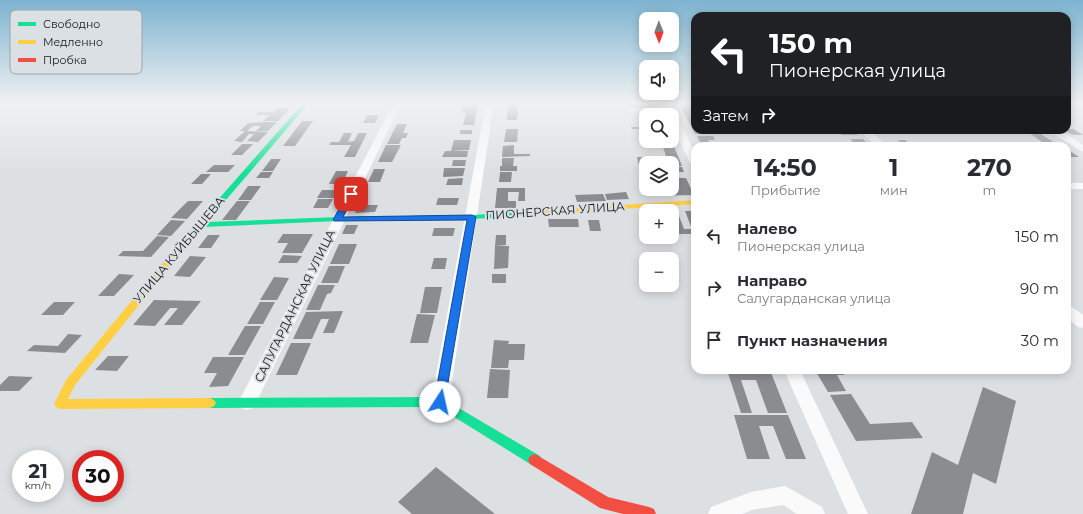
<!DOCTYPE html>
<html lang="ru">
<head>
<meta charset="utf-8">
<style>
	:root { --surface:#fff; --page:#f7f7f7; --text:#2b2b33; --muted:#7c7c81 }
	body { margin:0; font-family:Montserrat,sans-serif; background:var(--page); color:var(--text); height:100vh; display:flex; flex-direction:column; font-size:15px; white-space:nowrap }
	* { box-sizing:border-box; margin:0 }
	p { font-size:13px; color:var(--muted) }
	.icon { flex:none; width:22px; height:22px; fill:none; stroke:currentColor; stroke-width:2; stroke-linecap:round; stroke-linejoin:round }
	.map { position:relative; flex:1; overflow:hidden }
	.sheet { position:absolute; left:691px; top:142px; width:380px; height:232px; display:flex; flex-direction:column; background:var(--surface); border-radius:12px; box-shadow:0 2px 10px #0003 }
	.sheet>* { flex:none }
	.hud { position:absolute; left:691px; top:12px; width:380px; height:122px; border-radius:12px; box-shadow:0 2px 10px #0003; background:#202124; color:#fff; overflow:hidden }
	.needle { width:26px; rotate:179deg }
	.fabs { position:absolute; left:639px; top:12px; display:grid; gap:8px }
	.fabs a { display:grid; place-items:center; width:40px; height:40px; border-radius:8px; background:var(--surface); box-shadow:0 2px 10px #0003; font-size:20px }
	.speed { position:absolute; left:12px; top:450px; display:flex; gap:8px; font-size:20px; font-weight:700; text-align:center }
	.speed>* { display:grid; place-content:center; width:52px; height:52px; border-radius:50%; background:var(--surface); box-shadow:0 2px 10px #0003; line-height:1 }
	.speed small { font-size:10px; font-weight:400 }
	.speed .limit { border:6px solid #d22; background:#fff; color:#111 }
	.pin { position:absolute; display:grid; place-items:center; width:34px; height:34px; color:#fff; margin:-17px; border-radius:8px; box-shadow:0 2px 6px #0006 }
	.me { position:absolute; width:44px; margin:-22px; rotate:10deg; stroke-linejoin:round; filter:drop-shadow(0 0 3px #0008) }
	.turn { display:flex; align-items:center; gap:14px; height:84px; padding:0 12px; font-size:18px }
	.turn .icon { width:52px; height:52px; stroke-width:2.5 }
	.turn b { display:block; font-size:28px; line-height:34px }
	.then { display:flex; align-items:center; height:38px; padding:0 12px; background:#0003; gap:8px; font-size:15px }
	.eta { display:flex; justify-content:space-evenly; align-items:center; height:68px; text-align:center }
	.eta b { font-size:24px; font-weight:700; line-height:28px }
	ul { padding:0; list-style:none }
	li { display:flex; align-items:center; gap:12px; height:52px; padding:0 12px }
	li div { flex:1 }
	li b { display:block; font-size:15px }
	li em { font-style:normal }
	.map>svg:first-child { display:block }
</style>
</head>
<body>
<div class="map">
<svg width="1083" height="514" viewBox="0 0 1083 514">
	<rect width="100%" height="100%" fill="#dde0e3"/>
	<!-- building -->
	<path fill="#8a8c8f" d="M469,102L478,103L474,125H463L466,113H462L464,103Z
		M646,102H656L660,108H631L630,104L648,106Z
		M678,102H689L691,105L695,112H693L695,116V130H701L703,134H695Z
		M508,103H515V106H518L517,120H507Z
		M277,108H290L278,121H263L270,115H256L258,112H273Z
		M648,109H659L661,113H646L645,111L649,110Z
		M367,115H379L375,123H363Z
		M302,121H313L295,146H283Z
		M264,122H277L268,131H256L261,126H253L247,131L268,132L258,142L247,141L254,134H249L242,142L234,141L245,131H240L248,123Z
		M397,124H407L403,133H408L406,138H402L399,144H387Z
		M631,127H646V129H632Z
		M506,129H518L517,142H504Z
		M1067,129H1074L1083,135H1073L1064,130Z
		M460,130H472V134H460Z
		M837,130H853L858,135H842Z
		M1025,130H1034L1060,146H1048Z
		M344,133H352L348,142L354,141L358,133H367L355,157H344L351,145H329L331,142H339Z
		M697,136H713L715,140H708L711,146H702Z
		M850,139H863L870,146H857Z
		M454,140H471L469,150L451,151Z
		M898,140H905L912,146H905Z
		M242,144H253L242,155H231Z
		M662,144H673L678,156H666Z
		M386,145H401L392,162H378Z
		M514,145V154H530V156L502,157L503,146Z
		M1067,149L1079,157H1067Z
		M445,151H468L467,157H442Z
		M666,156H678L682,166H672V163H669Z
		M637,157H644L646,166H639Z
		M502,158H514L513,166H502Z
		M271,159H281L273,171H262Z
		M453,160H466L465,166H452Z
		M214,165H235L228,172H206Z
		M500,166H517V171H500Z
		M672,167H682L684,172H673Z
		M444,168H465L463,176L443,177Z
		M374,169H385L380,182H368Z
		M336,171H348L342,184H329Z
		M261,172H273L269,178H256Z
		M500,172H512L511,182H499Z
		M201,174H211L202,184H191Z
		M463,178L462,185H446L448,179Z
		M673,178H686L694,195L644,196L643,191L677,190Z
		M248,186H261L251,200H238Z
		M497,188H525V201H518L519,192H508V201H516V208H495Z
		M322,190H340L336,198H317Z
		M626,192L629,199L607,200L605,194Z
		M603,194L606,201L577,202L575,195Z
		M438,198H459L457,205H436Z
		M318,199H333L328,208H313Z
		M188,201H203L187,219L171,218Z
		M237,201H250L236,220H222Z
		M358,205H378L375,212L355,213Z
		M672,211H677L684,229H692L685,211H695V234H677L672,219Z
		M548,219H578L579,227H549Z
		M171,220L185,221L171,236L157,235Z
		M588,220H599L601,231H590Z
		M346,225H358L354,234H342Z
		M434,228H455L453,236H432Z
		M283,234H313L302,253H282L288,243H277Z
		M208,235H220L211,248H198Z
		M496,235H506V245L495,246Z
		M157,236L169,237L151,257L118,256L123,251H143Z
		M339,244H357L349,264H330Z
		M495,246H509L508,268L494,269Z
		M283,255L302,256L297,263H278Z
		M190,256L206,257L190,277L174,276Z
		M434,258H447L445,269H431Z
		M329,266H345L338,283H321Z
		M119,274L134,275L114,296H98Z
		M492,274H506V283H492Z
		M274,277L289,278L277,300H260Z
		M318,285H335L331,293L327,294L320,310H306Z
		M425,287H442L437,313H420Z
		M154,300L201,301L182,325H164L178,308H170L155,326L133,325Z
		M54,302H75L63,315H41Z
		M260,302H275L263,324H247Z
		M343,311L334,333H323L329,319H321L312,339H293L306,312Z
		M417,314L435,315L428,343H410Z
		M245,326H261L245,355H228Z
		M68,334L82,335L65,353L27,351L34,345L58,346Z
		M494,340L509,341L508,344H525L524,360H509L508,368H491Z
		M291,343H311L297,375H276Z
		M108,356H129L117,371L95,370Z
		M213,357H244L228,386L209,387L217,373H204Z
		M490,369L510,370L508,398H487Z
		M727,370H770L787,413H768L756,380H741L752,413H741Z
		M815,370H841L844,375H837L846,391L828,392Z
		M9,376L33,377L19,391H0V385Z
		M983,387L1016,401L996,484L973,473L963,514H911L932,452L958,465Z
		M851,394L870,424L912,422L923,438L856,441L830,395Z
		M734,415H788L806,459H786L773,426H759L770,459H747Z
		M436,467L495,514H412L398,502Z"/>
	<g fill="none" stroke-linecap="round" stroke-linejoin="round">
		<!-- street -->
		<path fill="#fafafb" fill-rule="evenodd" d="M394,102H402L256,403L253,408L247,410L241,408L238,403Z
			M486,102H494L449,402L446,407L440,409L434,407L431,402Z
			M661,102H669L695,153V166L690,163L672,125V115H667Z
			M860,130H870L887,146H876Z
			M1047,130H1059L1083,145V152Z
			M1067,183H1083V189H1067Z
			M1067,305L1072,307L1083,315V328L1078,327L1067,318Z
			M784,370H800L868,514H848Z
			M785,486L822,507L825,514H797L783,505L752,510L742,514H708L711,507L751,492Z"/>
		<!-- fast -->
		<path fill="#16e098" fill-rule="evenodd" d="M304,102H310L207,222L338,217L472,215L537,211L541,213L537,215L472,219L338,221L203,227L179,255H173L172,253L173,251Z
			M440,397L540,456L542,460L540,464L535,466L530,464L438,407L210,408L206,406L204,403L206,400L210,398Z"/>
		<!-- slow -->
		<path fill="#ffcf43" fill-rule="evenodd" d="M695,200V204L537,215L533,213L537,211Z
			M176,250L179,251L180,253L179,255L75,385L68,399L210,398L214,400L216,403L214,406L210,408L60,409L56,407L54,404L66,380L173,251Z"/>
		<!-- jam -->
		<path fill="#f24e42" fill-rule="evenodd" d="M535,454L608,497L649,507L654,509L656,514H623L600,508L530,464L528,460L530,456Z"/>
	</g>
	<!-- sky -->
	<linearGradient id="sky" x2="0" y2="1"><stop stop-color="#7db3d0"/><stop offset="0.59" stop-color="#f0f1f2"/><stop offset="1" stop-color="#f0f1f2" stop-opacity="0"/></linearGradient>
	<rect width="1083" height="174" fill="url(#sky)"/>
	<!-- route -->
	<path fill="#1a73e8" stroke="#114b97" d="M351,191L355,194L343,217L472,215L476,217L444,406L440,407L436,406L434,402L467,220L335,221L333,220L347,194Z"/>
	<g text-anchor="middle" stroke-width="4" stroke-linejoin="round" paint-order="stroke">
		<!-- street labels -->
		<g font-size="12" fill="#161819" stroke="#dbe0e5">
			<text transform="translate(555 211) rotate(-4)" y="4">ПИОНЕРСКАЯ УЛИЦА</text>
			<text transform="translate(179 250) rotate(-50)" y="4">УЛИЦА КУЙБЫШЕВА</text>
			<text transform="translate(295 306) rotate(-64)" y="4">САЛУГАРДАНСКАЯ УЛИЦА</text>
		</g>
	</g>
	<!-- legend -->
	<rect x="10" y="10" width="132" height="64" rx="6" fill="#dbe0e5" stroke="#a0a4a8" stroke-width="1"/>
	<rect x="18" y="22" width="18" height="4" fill="#16e098"/>
	<rect x="18" y="40" width="18" height="4" fill="#ffcf43"/>
	<rect x="18" y="58" width="18" height="4" fill="#f24e42"/>
	<g font-size="11" fill="#161819">
		<text x="43" y="28">Свободно</text>
		<text x="43" y="46">Медленно</text>
		<text x="43" y="64">Пробка</text>
	</g>
</svg>
<div class="fabs">
<a><svg class="needle" viewBox="-14 -14 28 28"><path d="M0-13l5 13h-10z" fill="#e53935"/><path d="M0 13l5-13h-10z" fill="#7c7c81"/></svg></a>
<a><svg class="icon" aria-label="sound" viewBox="0 0 24 24"><path d="M4 9h4l5-4v14l-5-4H4zM17 9q2 3 0 6"/></svg></a>
<a><svg class="icon" aria-label="search" viewBox="0 0 24 24"><circle cx="10" cy="10" r="6"/><path d="M15 15l6 6"/></svg></a>
<a><svg class="icon" aria-label="layers" viewBox="0 0 24 24"><path d="M12 4l9 5-9 5-9-5zM3 14l9 5 9-5"/></svg></a>
<a>+</a>
<a>−</a>
</div>
<div class="speed"><div>21<small>km/h</small></div><div class="limit">30</div></div>
<div class="pin" style="left:351px;top:194px;background:#d93025"><svg class="icon" aria-label="arrive" viewBox="0 0 24 24"><path d="M6 21V4h12l-3 4 3 4H6"/></svg></div>
<svg class="me" style="left:440px;top:402px" viewBox="-20 -20 40 40"><circle r="19" fill="#fff"/><path d="M0-13L10 11 0 6-10 11z" fill="#1a73e8"/></svg>
<div class="hud">
<div class="turn"><svg class="icon" aria-label="left" viewBox="0 0 24 24"><path d="M17 20v-9H6M10 6l-5 5 5 5"/></svg><div><b>150 m</b>Пионерская улица</div></div>
<div class="then">Затем<svg class="icon" aria-label="right" viewBox="0 0 24 24"><path d="M7 20v-9h11M14 6l5 5-5 5"/></svg></div>
</div>
<section class="sheet">
<div class="eta">
<div><b>14:50</b><p>Прибытие</p></div>
<div><b>1</b><p>мин</p></div>
<div><b>270</b><p>m</p></div>
</div>
<ul>
<li><svg class="icon" aria-label="left" viewBox="0 0 24 24"><path d="M17 20v-9H6M10 6l-5 5 5 5"/></svg><div><b>Налево</b><p>Пионерская улица</p></div><em>150 m</em></li>
<li><svg class="icon" aria-label="right" viewBox="0 0 24 24"><path d="M7 20v-9h11M14 6l5 5-5 5"/></svg><div><b>Направо</b><p>Салугарданская улица</p></div><em>90 m</em></li>
<li><svg class="icon" aria-label="arrive" viewBox="0 0 24 24"><path d="M6 21V4h12l-3 4 3 4H6"/></svg><div><b>Пункт назначения</b></div><em>30 m</em></li>
</ul>
</section>
</div>
</body>
</html>
